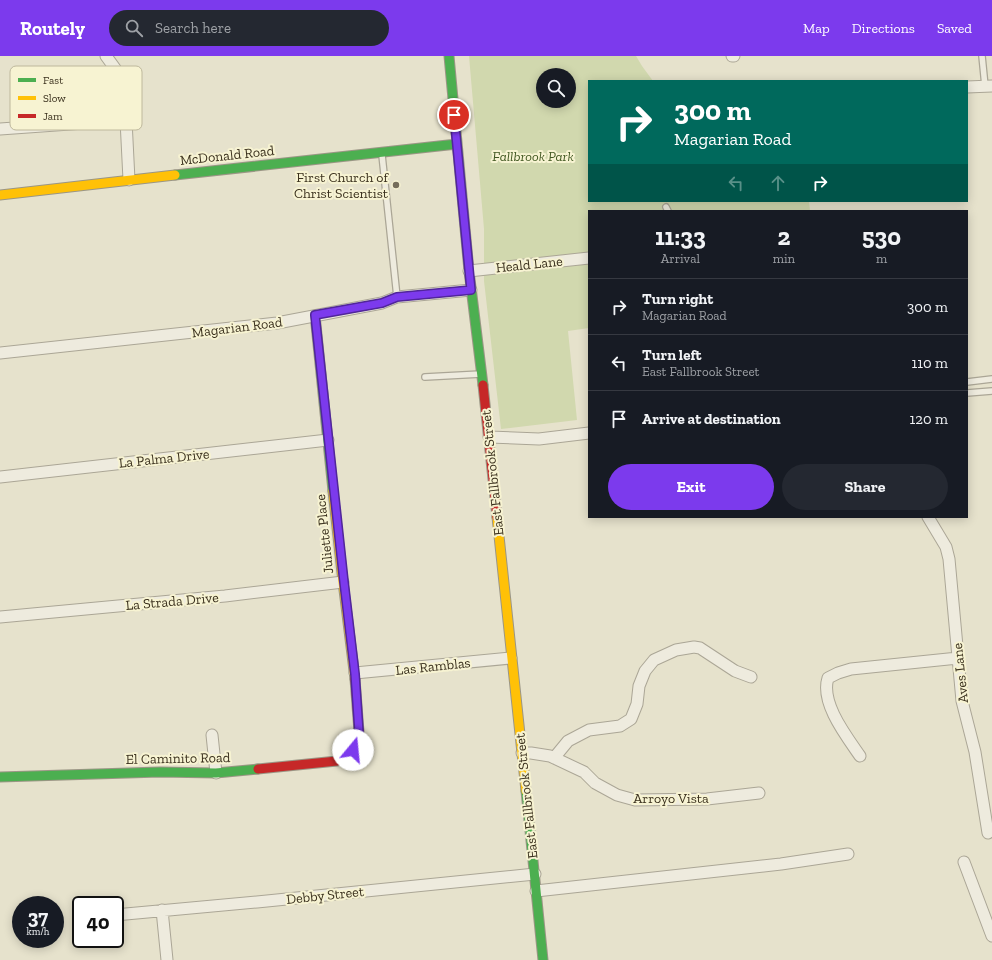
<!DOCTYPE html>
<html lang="en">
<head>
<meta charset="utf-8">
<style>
	:root { --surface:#171b24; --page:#242831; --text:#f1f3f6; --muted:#9ea1a6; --line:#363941; --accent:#7c3aed }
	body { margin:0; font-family:"Zilla Slab",serif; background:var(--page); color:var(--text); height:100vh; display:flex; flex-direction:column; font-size:15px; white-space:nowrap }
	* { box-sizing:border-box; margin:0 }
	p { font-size:13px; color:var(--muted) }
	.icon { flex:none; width:22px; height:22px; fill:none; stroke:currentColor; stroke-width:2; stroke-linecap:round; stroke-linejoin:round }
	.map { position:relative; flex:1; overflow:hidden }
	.panel { position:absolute; left:588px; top:154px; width:380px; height:308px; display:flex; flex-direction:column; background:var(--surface); border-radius:0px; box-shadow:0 2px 10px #0003 }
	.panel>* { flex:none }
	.guide { position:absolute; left:588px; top:24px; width:380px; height:122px; border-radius:0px; box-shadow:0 2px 10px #0003; background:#00695c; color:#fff; overflow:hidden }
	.tools { position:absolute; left:536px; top:12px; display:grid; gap:8px }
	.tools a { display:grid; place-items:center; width:40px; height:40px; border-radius:50%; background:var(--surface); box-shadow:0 2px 10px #0003; font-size:20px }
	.speed { position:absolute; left:12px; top:840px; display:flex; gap:8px; font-size:20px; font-weight:700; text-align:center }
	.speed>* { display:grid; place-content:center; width:52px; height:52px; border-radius:50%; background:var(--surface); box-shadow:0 2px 10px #0003; line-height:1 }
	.speed small { font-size:10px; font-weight:400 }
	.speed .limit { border:2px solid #111; border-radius:6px; background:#fff; color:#111 }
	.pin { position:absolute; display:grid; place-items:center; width:34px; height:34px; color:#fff; margin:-17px; border:2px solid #fff; border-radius:50%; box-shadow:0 1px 4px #0007 }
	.me { position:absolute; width:44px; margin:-22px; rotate:17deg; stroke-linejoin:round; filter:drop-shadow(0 0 3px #0008) }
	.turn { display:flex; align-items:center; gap:14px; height:84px; padding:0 20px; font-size:18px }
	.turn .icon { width:52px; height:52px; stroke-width:2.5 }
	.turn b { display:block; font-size:28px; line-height:34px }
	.lanes { display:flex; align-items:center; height:38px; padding:0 20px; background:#0003; justify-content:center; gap:20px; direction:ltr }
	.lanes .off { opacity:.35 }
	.eta { display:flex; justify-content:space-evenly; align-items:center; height:68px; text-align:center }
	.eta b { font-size:24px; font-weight:800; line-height:28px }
	.action { display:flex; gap:8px; margin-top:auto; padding:8px 20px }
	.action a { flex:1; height:46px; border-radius:24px; background:var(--accent); color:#fff; font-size:16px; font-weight:800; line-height:46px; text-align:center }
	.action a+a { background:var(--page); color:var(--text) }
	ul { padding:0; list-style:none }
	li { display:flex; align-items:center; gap:12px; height:56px; padding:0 20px; border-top:1px solid var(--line) }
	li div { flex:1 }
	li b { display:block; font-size:15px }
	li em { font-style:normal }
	header { display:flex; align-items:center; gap:24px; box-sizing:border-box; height:56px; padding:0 20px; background:var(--accent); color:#fff }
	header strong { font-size:19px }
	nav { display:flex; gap:22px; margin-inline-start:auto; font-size:14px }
	.search { width:280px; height:36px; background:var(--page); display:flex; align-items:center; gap:10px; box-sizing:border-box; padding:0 14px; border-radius:22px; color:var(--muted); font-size:15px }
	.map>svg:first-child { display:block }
</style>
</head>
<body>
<header>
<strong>Routely</strong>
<div class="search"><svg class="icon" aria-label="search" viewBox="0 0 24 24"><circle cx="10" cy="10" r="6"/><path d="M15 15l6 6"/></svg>Search here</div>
<nav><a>Map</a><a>Directions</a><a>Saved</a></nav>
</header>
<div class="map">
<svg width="992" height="904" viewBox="0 0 992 904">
	<rect width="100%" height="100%" fill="#e6e2cc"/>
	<!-- green -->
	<path fill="#d1d8ae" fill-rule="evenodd" d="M469,0H636L642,10L653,25H589V145H809L810,155H589V272L568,275L577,364L501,373L484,225V173ZM543,19H569V45H543Z"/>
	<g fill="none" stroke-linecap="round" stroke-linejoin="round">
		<defs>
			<path id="lane" d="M982,0L985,30
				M382,99L397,241
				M666,151L668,155
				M425,321L481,318
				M967,326L992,323
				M967,337L992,335"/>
			<path id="street" d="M106,0L122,22L127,41L126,64L129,124
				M732,0H734
				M967,31L992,30
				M0,73L126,64
				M469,215L589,202
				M0,297L277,267L382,247L397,241L471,234
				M489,381L539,383L589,377
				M0,421L328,384
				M928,461L946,491L949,503L962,645L975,696L988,777
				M0,561L225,540L343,526
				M355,617L511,602
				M212,679L216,717
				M522,697H531L550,700L584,716L595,727L617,739L635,744L707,743L759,737
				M860,700C847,681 820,647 828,622L838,617L851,613L958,602
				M554,702L568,685L589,674L620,670L631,663L637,648L639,630L645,615L654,604L676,594L694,591L700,592L735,615L751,621
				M964,806L992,880
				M536,835L781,808L848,798
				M162,854L167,904
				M115,859L257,846L535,818"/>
			<path id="fast" d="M449,0L469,215L483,329
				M175,119L457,88
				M315,259L333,435
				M0,721L160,716L216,717L258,713
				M526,735L543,904"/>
			<path id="slow" d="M0,139L175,119
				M333,435L343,526L355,623
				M497,461L526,735"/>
			<path id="jam" d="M483,329L497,461
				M258,713L337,705L353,694L359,676L355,623"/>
		</defs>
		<!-- lane casing -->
		<use href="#lane" stroke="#aba696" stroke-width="8"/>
		<!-- street casing -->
		<use href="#street" stroke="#aba696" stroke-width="13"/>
		<!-- fast casing -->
		<use href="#fast" stroke="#9b9685" stroke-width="11"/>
		<!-- slow casing -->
		<use href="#slow" stroke="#9b9685" stroke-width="11"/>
		<!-- jam casing -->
		<use href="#jam" stroke="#9b9685" stroke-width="11"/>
		<!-- lane -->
		<use href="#lane" stroke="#eeebde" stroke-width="5.5"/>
		<!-- street -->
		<use href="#street" stroke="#eeebde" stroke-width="11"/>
		<!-- fast -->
		<use href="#fast" stroke="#4caf50" stroke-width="9"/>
		<!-- slow -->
		<use href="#slow" stroke="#ffc107" stroke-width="9"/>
		<!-- jam -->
		<use href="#jam" stroke="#c62828" stroke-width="9"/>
	</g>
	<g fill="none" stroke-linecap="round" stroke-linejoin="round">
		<defs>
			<path id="route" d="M353,694L359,676L355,618L344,526L315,259L382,247L397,241L471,234L454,59"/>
		</defs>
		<!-- route casing -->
		<use href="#route" stroke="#51269a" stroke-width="10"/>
		<!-- route -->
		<use href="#route" stroke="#7c3aed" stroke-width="7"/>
	</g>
	<!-- markers -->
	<circle fill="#766e5a" stroke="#f7f3d2" stroke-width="1.5" cx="396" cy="129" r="4"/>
	<g text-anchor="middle" stroke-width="4" stroke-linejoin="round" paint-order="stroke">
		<!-- street labels -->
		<g font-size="14" fill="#3a301d" stroke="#f7f3d2">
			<text transform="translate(227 99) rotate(-6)" y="5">McDonald Road</text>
			<text transform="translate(529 208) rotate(-6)" y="5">Heald Lane</text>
			<text transform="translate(237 271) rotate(-7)" y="5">Magarian Road</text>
			<text transform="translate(164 402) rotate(-6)" y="5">La Palma Drive</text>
			<text transform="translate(492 417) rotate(-96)" y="5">East Fallbrook Street</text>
			<text transform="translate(324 478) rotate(-96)" y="5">Juliette Place</text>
			<text transform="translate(172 545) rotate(-5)" y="5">La Strada Drive</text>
			<text transform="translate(433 610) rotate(-6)" y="5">Las Ramblas</text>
			<text transform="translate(960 617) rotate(-96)" y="5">Aves Lane</text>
			<text transform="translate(178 702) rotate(-1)" y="5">El Caminito Road</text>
			<text transform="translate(526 740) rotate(-96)" y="5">East Fallbrook Street</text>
			<text x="671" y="747">Arroyo Vista</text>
			<text transform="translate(325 839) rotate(-6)" y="5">Debby Street</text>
		</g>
		<!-- park labels -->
		<g font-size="14" font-style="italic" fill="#425822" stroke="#f7f3d2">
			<text x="533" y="105">Fallbrook Park</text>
		</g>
		<!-- poi labels -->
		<g font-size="14" fill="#3a301d" stroke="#f7f3d2" text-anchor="end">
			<text x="388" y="126">First Church of<tspan x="388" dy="16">Christ Scientist</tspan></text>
		</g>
	</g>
	<!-- legend -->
	<rect x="10" y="10" width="132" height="64" rx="6" fill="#f7f3d2" stroke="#beb89c" stroke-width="1"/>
	<rect x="18" y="22" width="18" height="4" fill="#4caf50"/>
	<rect x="18" y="40" width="18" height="4" fill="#ffc107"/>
	<rect x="18" y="58" width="18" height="4" fill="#c62828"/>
	<g font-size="11" fill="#3a301d">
		<text x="43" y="28">Fast</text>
		<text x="43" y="46">Slow</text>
		<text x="43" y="64">Jam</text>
	</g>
</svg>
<div class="tools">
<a><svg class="icon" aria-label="search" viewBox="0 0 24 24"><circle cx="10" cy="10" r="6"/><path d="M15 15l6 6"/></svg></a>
</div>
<div class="speed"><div>37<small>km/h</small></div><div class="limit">40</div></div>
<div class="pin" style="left:454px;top:59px;background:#d93025"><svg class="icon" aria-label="arrive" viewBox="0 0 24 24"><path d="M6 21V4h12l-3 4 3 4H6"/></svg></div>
<svg class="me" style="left:353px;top:694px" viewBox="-20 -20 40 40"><circle r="19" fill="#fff"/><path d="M0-13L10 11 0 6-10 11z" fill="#7c3aed"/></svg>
<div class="guide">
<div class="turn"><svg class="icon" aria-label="right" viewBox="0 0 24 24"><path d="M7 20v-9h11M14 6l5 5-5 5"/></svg><div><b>300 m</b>Magarian Road</div></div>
<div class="lanes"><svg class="icon off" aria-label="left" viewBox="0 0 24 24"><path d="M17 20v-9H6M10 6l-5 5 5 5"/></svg><svg class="icon off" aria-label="ahead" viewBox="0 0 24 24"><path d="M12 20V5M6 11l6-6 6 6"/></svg><svg class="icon" aria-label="right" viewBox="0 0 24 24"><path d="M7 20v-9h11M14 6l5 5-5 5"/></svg></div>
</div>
<section class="panel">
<div class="eta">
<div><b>11:33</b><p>Arrival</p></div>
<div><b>2</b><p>min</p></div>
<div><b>530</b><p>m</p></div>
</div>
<ul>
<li><svg class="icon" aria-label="right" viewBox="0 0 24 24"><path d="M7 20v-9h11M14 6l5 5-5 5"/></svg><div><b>Turn right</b><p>Magarian Road</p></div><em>300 m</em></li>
<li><svg class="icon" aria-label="left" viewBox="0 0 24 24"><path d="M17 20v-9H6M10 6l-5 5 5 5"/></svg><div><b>Turn left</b><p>East Fallbrook Street</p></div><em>110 m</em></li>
<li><svg class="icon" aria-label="arrive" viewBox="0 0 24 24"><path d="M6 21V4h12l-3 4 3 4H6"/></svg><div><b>Arrive at destination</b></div><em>120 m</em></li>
</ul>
<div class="action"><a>Exit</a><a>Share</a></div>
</section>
</div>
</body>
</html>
